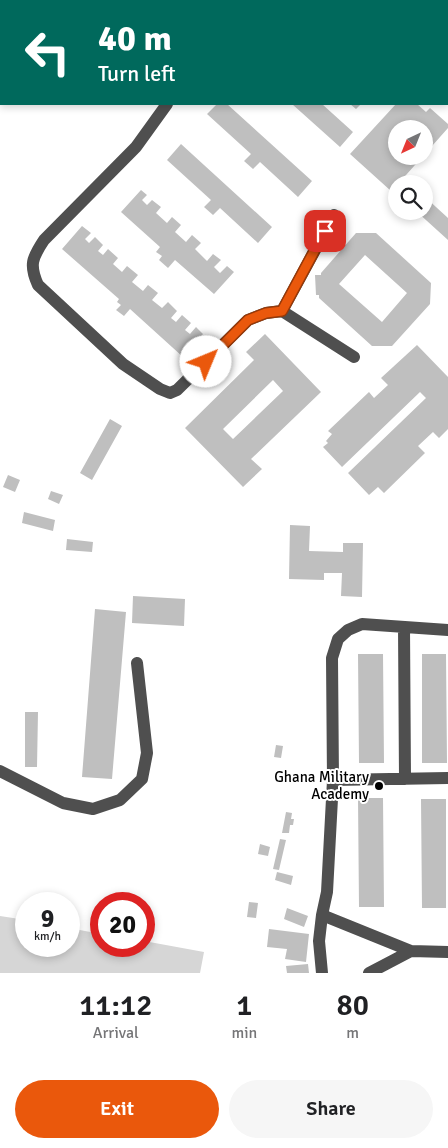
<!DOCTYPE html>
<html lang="en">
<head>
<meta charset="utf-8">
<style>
	:root { --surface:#fff; --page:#f6f6f6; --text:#202124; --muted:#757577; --accent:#ea580c }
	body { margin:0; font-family:Signika,sans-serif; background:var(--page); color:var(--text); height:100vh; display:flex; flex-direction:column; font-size:19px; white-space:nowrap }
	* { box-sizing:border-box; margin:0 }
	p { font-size:16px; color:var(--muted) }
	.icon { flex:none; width:28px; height:28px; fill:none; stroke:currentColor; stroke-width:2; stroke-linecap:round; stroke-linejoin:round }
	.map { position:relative; height:973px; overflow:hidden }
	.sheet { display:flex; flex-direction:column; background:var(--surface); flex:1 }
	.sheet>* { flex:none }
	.guide { position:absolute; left:0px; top:0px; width:449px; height:105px; box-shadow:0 2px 8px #0003; background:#00695c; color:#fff; overflow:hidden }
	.needle { width:32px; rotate:223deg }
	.fabs { position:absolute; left:388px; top:120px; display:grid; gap:10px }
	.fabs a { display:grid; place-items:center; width:45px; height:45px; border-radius:50%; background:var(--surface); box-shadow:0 2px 8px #0003; font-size:25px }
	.speed { position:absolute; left:15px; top:892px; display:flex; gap:10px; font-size:25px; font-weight:700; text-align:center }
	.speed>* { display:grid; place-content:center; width:65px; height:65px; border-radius:50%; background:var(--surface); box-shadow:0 2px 8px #0003; line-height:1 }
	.speed small { font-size:12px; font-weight:400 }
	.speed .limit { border:8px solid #d22; background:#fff; color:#111 }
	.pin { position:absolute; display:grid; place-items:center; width:42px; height:42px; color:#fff; margin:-21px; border-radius:10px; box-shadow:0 2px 8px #0006 }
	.me { position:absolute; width:55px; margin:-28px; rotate:45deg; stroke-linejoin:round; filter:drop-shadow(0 0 4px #0008) }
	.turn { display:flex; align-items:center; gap:18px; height:105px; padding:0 15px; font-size:22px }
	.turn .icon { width:65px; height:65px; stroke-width:2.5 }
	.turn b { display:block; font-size:35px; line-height:42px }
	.eta { display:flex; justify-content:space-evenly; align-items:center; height:85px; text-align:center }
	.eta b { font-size:30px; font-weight:600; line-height:35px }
	.cta { display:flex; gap:10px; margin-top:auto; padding:10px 15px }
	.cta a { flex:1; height:58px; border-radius:30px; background:var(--accent); color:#fff; font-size:20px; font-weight:600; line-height:58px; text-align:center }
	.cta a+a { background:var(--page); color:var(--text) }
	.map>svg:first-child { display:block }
</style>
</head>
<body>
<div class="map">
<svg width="448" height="973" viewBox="0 0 448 973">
	<rect width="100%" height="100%" fill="#fff"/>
	<!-- green -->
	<path fill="#d6d6d6" d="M0,916L26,920V946H69V928L101,934V946H144V941L204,952L200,973H0Z"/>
	<!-- building -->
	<path fill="#bfbfbf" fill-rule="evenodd" d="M217,104H227L312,181L298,197L260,162L253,169L244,161L251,154L207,114Z
		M292,104H322L353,132L340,147Z
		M350,104H361L356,109Z
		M396,104H417L426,112L430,108L448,124V128L424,155V129H396V156H423L398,184H396V186L391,191L350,154Z
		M181,144L272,227L258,243L220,208L213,215L204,207L211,200L167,160Z
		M141,190L147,195L142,200L147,205L152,200L161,207L156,213L167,223L172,217L181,225L175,232L186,242L192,235L201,243L195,249L207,261L213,254L221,260L214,267L220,273L227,266L234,272L214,294L175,260L168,268L159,260L162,256L156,252L160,247L121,212Z
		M424,196L448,218V240L416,211H424Z
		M82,226L91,233L85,239L89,243L95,237L103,245L98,251L103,255L108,249L118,258L113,264L122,272L127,266L138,275L132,282L143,291L148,285L158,293L152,300L162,308L168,302L177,311L171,318L176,322L182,315L191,323L185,330L190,334L196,327L203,334L183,357L130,309L124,316L116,310L121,305L117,302L119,299L62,249Z
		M356,233H376L431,283L430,304L392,346H372L319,298V295H316L315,275H321V273ZM365,255L407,293L382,322L339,284Z
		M265,334L321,392L251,459L262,469L243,487L185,428L254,360L246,352ZM273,380L283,391L233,439L223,429Z
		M417,345L448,377V429L439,438L433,432L418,446L425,453L384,493L378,487L369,495L348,473L426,398L420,392L342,467L323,447L328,443L326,441L332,434L328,431L369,392L374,398L388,385L381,378Z
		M110,419L122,426L92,480L80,473Z
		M8,475L20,480L15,492L3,487Z
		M51,491L63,495L59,504L48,499Z
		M24,512L55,520L53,531L22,523Z
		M290,525L310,526L309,551L343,552V543H363L362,597L341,596L342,573H324V580L289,579Z
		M67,539L93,542L92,552L66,550Z
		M133,596L185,599L184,626L132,623Z
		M95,609L126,612L112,779L82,777Z
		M358,654H383L384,763H359Z
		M422,654H446L447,763H422Z
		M25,712H38L37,767H25Z
		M276,745L283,746L281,758L274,757Z
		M358,798H383L384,907H359Z
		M421,799H446V908H422Z
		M286,812L292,813L291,819H294L293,825H290L289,833H282Z
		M280,839L286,840L279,870L273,869Z
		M260,844L270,847L268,856L258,854Z
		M277,872L293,876L291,885L275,880Z
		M249,902L258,903L256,918L247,917Z
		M287,908L308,916L304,927L284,919Z
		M269,929L309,934L306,962L285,959L287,949L267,947Z
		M308,964L309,973H287L286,966Z"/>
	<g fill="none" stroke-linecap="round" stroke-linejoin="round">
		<!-- minor -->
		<path stroke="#4f4f4f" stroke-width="12" d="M130,0V1
			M12,1L13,0
			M0,16L1,15
			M448,71V70
			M167,104L136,147L44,240C32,258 29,265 38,285L123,364L160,389L170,393L177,390L248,320L266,313L282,311L354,357
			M282,311L334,215
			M404,627L405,779
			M0,771L63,803L93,809L120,800L142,779L147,753L137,663
			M333,780L448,778
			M322,915L411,951
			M322,973L319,941L322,915L327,892L333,780L332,658L338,639L348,630L362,624L448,630
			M369,973L411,951L448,952"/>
	</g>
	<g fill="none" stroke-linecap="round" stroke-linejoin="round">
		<defs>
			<path id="route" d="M206,362L248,320L266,313L282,311L325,231"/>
		</defs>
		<!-- route casing -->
		<use href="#route" stroke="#983908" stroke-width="12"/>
		<!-- route -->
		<use href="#route" stroke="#ea580c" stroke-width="9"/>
	</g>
	<!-- markers -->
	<circle fill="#000" stroke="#fff" stroke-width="2" cx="379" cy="786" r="5"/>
	<g text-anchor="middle" stroke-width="4" stroke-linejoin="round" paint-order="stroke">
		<!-- poi labels -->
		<g font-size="15" fill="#000" stroke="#fff" text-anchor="end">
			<text x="369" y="782">Ghana Military<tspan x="369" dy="17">Academy</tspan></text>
		</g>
	</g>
</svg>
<div class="fabs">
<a><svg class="needle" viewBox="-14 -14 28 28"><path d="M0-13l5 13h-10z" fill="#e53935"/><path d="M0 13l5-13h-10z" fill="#757577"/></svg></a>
<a><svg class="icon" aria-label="search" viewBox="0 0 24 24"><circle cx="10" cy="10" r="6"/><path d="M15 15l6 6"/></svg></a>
</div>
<div class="speed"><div>9<small>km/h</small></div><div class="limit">20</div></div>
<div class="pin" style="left:325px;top:231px;background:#d93025"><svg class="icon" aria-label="arrive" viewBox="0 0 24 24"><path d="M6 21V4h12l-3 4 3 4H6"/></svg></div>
<svg class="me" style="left:206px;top:362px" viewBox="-20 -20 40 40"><circle r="19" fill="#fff"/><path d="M0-13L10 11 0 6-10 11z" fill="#ea580c"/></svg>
<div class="guide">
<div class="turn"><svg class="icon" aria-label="left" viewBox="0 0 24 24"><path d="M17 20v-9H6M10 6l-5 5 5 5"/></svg><div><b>40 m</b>Turn left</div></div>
</div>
</div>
<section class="sheet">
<div class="eta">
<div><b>11:12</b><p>Arrival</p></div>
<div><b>1</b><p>min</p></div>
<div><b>80</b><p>m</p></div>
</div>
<div class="cta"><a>Exit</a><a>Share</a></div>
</section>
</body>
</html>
